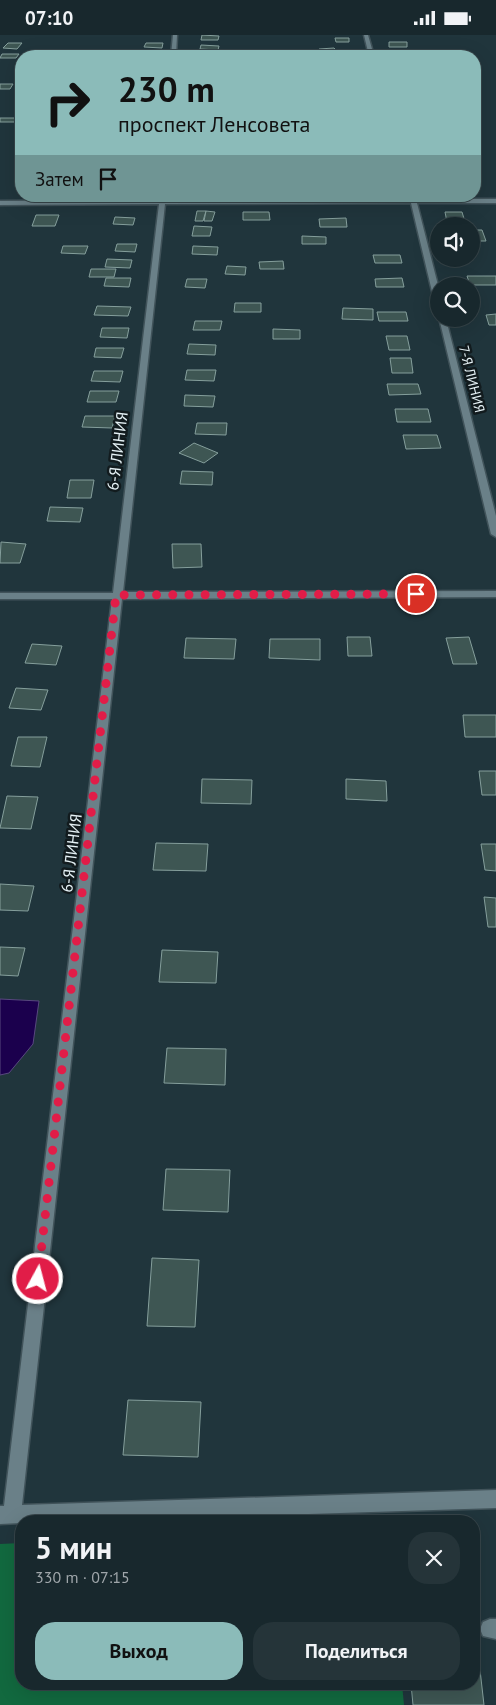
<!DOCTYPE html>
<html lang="ru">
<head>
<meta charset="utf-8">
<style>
	:root { --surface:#18282d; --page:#253439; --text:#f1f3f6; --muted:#9fa6aa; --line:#364449; --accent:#8bbbb9 }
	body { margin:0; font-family:"PT Sans",sans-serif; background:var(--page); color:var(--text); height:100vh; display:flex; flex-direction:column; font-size:19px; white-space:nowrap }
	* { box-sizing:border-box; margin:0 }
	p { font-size:16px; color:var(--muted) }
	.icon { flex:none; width:28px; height:28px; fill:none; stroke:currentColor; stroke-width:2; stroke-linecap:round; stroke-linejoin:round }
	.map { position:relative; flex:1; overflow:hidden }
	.drawer { position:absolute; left:15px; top:1480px; width:465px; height:175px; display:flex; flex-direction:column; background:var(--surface); border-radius:20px; box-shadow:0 5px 20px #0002,0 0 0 1px var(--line) }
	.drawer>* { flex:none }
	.banner { position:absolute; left:15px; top:15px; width:466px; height:152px; border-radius:20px; box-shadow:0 5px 20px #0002,0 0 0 1px var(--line); background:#8bbbb9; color:#111; overflow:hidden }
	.fabs { position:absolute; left:430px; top:182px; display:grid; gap:10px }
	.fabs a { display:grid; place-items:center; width:50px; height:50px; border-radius:50%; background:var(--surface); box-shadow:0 5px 20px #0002,0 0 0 1px var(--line); font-size:25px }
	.pin { position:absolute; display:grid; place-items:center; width:42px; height:42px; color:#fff; margin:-21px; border:2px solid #fff; border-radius:50%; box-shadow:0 1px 5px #0007 }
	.me { position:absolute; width:55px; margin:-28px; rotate:7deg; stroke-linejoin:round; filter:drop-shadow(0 0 4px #0008) }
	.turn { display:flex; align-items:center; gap:18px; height:105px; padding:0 20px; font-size:22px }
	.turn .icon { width:65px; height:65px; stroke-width:2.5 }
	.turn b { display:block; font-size:35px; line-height:42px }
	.then { display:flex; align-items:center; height:48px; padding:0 20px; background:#0003; gap:10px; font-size:19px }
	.round { display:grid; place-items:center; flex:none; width:52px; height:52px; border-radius:20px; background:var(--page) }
	.headline { display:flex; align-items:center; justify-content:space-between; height:85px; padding:0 20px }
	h1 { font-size:30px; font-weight:700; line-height:38px }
	.action { display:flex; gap:10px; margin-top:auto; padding:10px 20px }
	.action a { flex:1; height:58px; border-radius:20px; background:var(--accent); color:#111; font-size:20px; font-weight:700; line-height:58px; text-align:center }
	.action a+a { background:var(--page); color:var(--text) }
	.status { display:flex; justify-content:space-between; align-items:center; height:35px; padding:0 25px; background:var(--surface); direction:ltr }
	.status svg { height:14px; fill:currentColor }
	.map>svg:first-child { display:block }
</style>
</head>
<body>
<div class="status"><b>07:10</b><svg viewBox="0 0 49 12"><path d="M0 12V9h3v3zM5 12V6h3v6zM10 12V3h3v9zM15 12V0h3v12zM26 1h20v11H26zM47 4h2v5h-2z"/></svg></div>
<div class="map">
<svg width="496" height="1670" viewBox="0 0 496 1670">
	<rect width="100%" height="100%" fill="#20353c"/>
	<!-- green -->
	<path fill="#12693f" d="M21,1508V1649H402L404,1670H0V1509Z"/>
	<!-- water -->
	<path fill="#1b004d" stroke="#58487f" d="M0,964L39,966L33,1009L9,1038L0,1040Z"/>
	<!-- building -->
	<path fill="#3e5653" stroke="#859f9c" d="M202,0L219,1L218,5H201Z
		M335,3H349V7H336Z
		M389,7H407V12H389Z
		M8,8H22L17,14L3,13Z
		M146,8H163L162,13L144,12Z
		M201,10L219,11L218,15L200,14Z
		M334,13L338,17L322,18L319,14Z
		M130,16L151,17L149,21H127Z
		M2,19H19L16,23H0Z
		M0,49H13L10,54H0Z
		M21,83L20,87H0V83Z
		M197,176H206L203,186H195Z
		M206,176L215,177L212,186H204Z
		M243,177H269L270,185H243Z
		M445,177H462L465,187H447Z
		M36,180H59L55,191H32Z
		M115,182L135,183L133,190L113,189Z
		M346,183L347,192H320L319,184Z
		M194,191L212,192L210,201H192Z
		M471,195H482L486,206H471Z
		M302,201L326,202V209H302Z
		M117,209H137L135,217L115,216Z
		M63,211H88L85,219L61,218Z
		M193,211L218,212L217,220L192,219Z
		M373,220H400L402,228H375Z
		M107,224L132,225L130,233L105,232Z
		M283,226L284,234H260L259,227Z
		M227,231L246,232L245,240L225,239Z
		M91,234H116L114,242H89Z
		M467,241H496V250H470Z
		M106,243H131L129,252L104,251Z
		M402,243L404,252H376L375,244Z
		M187,244H207L205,253L185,252Z
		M235,268H261V277H234Z
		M97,271L131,272L128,281L94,280Z
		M343,273L373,274V285L342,284Z
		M377,277H406L408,286H379Z
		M496,279V290H489L486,280Z
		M195,286H222L220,295H193Z
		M102,293H129L127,303L100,302Z
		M273,294L300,295V304H273Z
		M386,301H407L410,315H389Z
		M189,309L216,310L215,320L187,319Z
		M96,313H124L121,323L94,322Z
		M390,323H411L413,338H392Z
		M187,335H216L214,346L185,345Z
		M94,336H123L120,347L91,346Z
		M387,349H418L421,359L389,360Z
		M90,356H119L116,367H87Z
		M185,360L215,361L213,372L184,371Z
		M395,374H428L431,387H397Z
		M85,381H115L112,393L82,392Z
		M197,388H227L226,400L195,399Z
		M403,400H437L441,413L406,414Z
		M194,408L218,418L204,428L179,418Z
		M182,436L213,437L212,450L180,449Z
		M70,445H94L91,463H67Z
		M50,472L83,473L80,487L47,486Z
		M1,507L26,509L20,528H0Z
		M172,509H201L202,532L173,533Z
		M347,602H370L372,621H348Z
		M469,602L477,629H453L446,603Z
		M186,603L236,604L234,624L184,623Z
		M270,604H320V625L269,623Z
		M32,609L62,611L56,630L25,628Z
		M16,653L48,655L41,675L9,673Z
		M463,680H496V702H465Z
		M18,702H47L40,732L11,731Z
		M479,736H496V760H482Z
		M202,744L252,745L251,769L201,768Z
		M346,744L386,746L387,766L346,764Z
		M7,761L38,762L31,794L0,793Z
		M156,808L208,809L206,836L153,835Z
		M481,809H496V836L485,835Z
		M0,849L34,851L28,876L0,875Z
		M484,862L496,863V892H488Z
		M0,912L25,913L18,941L0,940Z
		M162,915L218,917L216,948L159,947Z
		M167,1013L226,1014L225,1050L164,1048Z
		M166,1134L230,1135L228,1177L163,1175Z
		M152,1223L199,1225L195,1292L147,1291Z
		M128,1365L201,1367L198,1422L123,1420Z
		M474,1582L484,1670H413L411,1649H474Z"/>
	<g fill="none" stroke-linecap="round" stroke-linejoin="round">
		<defs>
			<path id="minor" d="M173,0H177L176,21H171Z
				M364,0H368L374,21H369Z
				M160,161H166V165L410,164L409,161H415L416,164H496V168H417L439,254V271L435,269L411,168L165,169L123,557L496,556V562L122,564L22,1470L496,1455V1473L90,1486H21V1488L0,1489V1471H4L112,564H0V558H113L159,169L0,170V166L159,165Z
				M439,283L446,284L496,481V502L491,499Z
				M490,1584H496V1604L483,1601L480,1594L483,1587Z"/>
		</defs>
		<!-- minor casing -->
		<use href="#minor" stroke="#41535a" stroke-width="3"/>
		<!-- minor -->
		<use href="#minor" fill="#6a8088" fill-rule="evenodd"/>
	</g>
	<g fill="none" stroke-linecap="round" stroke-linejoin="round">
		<!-- route -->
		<path stroke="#e11d48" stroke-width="9" stroke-dasharray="0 16.2" d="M38,1244L116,560L416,559"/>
	</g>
	<g text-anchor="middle" stroke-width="5" stroke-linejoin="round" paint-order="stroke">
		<!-- far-street labels -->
		<g font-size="14" fill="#e5f1f5" stroke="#121b1e">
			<text transform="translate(472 344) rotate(76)" y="5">7-Я ЛИНИЯ</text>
		</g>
		<!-- street labels -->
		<g font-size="16" fill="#e5f1f5" stroke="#121b1e">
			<text transform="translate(117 416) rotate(-83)" y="6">6-Я ЛИНИЯ</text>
			<text transform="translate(71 818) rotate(-83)" y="6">6-Я ЛИНИЯ</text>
		</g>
	</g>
</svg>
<div class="fabs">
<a><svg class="icon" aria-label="sound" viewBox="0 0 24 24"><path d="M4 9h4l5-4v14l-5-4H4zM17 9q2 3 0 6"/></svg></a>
<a><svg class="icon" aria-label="search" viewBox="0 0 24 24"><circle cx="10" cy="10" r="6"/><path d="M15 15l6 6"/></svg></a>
</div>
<div class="pin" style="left:416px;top:559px;background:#d93025"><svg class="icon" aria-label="arrive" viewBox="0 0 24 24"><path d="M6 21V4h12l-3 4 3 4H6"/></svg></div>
<svg class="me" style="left:38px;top:1244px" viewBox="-20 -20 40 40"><circle r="17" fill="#e11d48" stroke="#fff" stroke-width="3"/><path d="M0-11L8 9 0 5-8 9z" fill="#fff"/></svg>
<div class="banner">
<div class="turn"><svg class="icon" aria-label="right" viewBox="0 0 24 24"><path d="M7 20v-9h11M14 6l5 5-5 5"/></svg><div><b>230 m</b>проспект Ленсовета</div></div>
<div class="then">Затем<svg class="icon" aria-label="arrive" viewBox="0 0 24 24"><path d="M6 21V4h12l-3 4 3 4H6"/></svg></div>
</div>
<section class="drawer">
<div class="headline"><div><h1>5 мин</h1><p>330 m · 07:15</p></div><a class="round"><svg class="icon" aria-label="close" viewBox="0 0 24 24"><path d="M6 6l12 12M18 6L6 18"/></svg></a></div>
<div class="action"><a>Выход</a><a>Поделиться</a></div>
</section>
</div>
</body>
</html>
